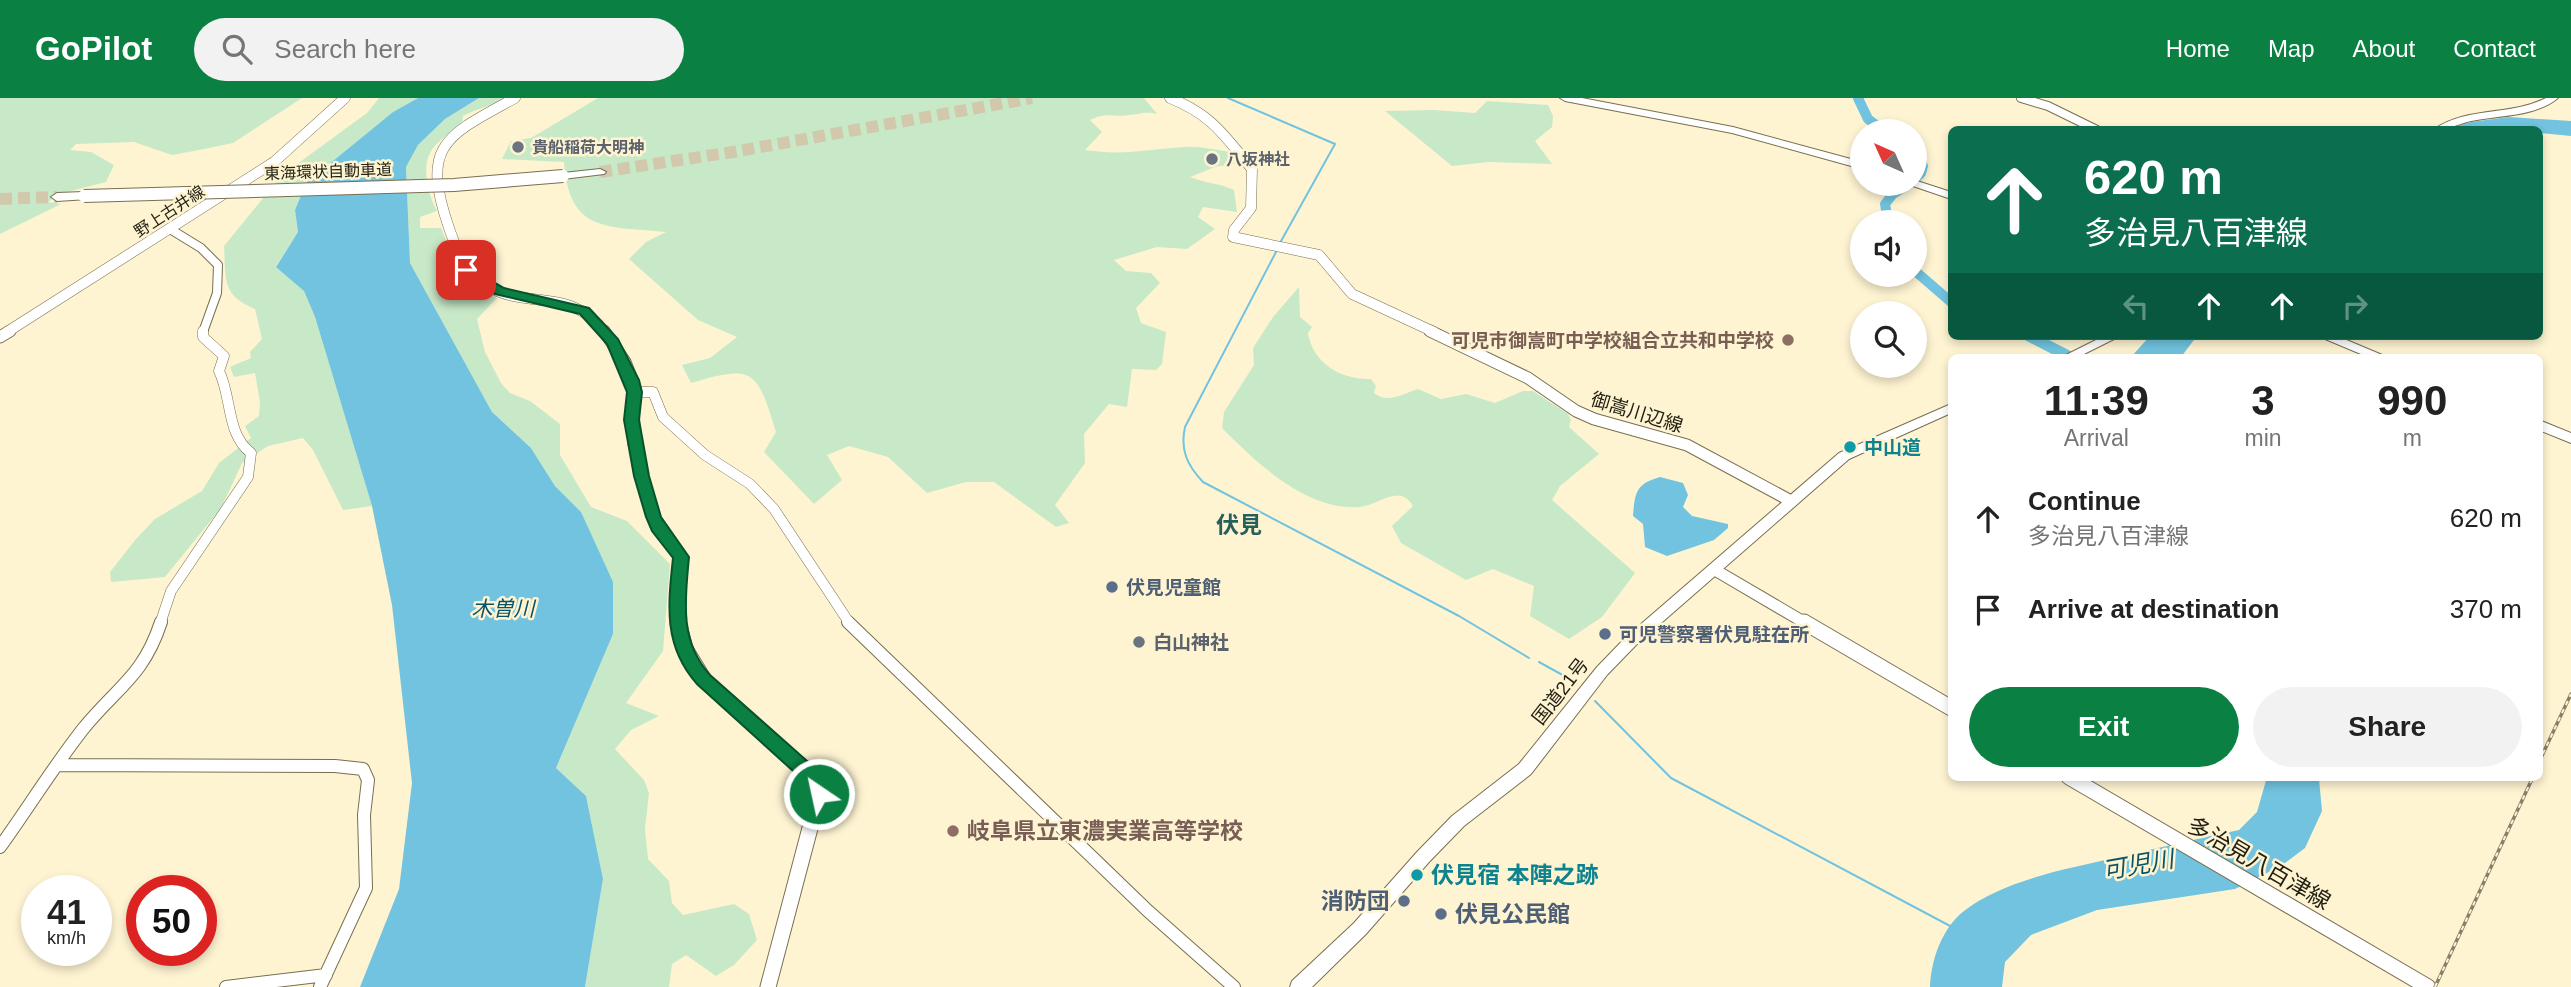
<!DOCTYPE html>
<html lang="en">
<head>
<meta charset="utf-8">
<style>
	:root { --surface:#fff; --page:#f2f2f2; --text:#222; --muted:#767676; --accent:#0b8043 }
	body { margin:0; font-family:Arial,"Noto Sans JP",sans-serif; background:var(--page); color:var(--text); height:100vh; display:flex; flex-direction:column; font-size:26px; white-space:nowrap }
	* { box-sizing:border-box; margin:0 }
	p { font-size:23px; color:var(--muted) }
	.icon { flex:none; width:38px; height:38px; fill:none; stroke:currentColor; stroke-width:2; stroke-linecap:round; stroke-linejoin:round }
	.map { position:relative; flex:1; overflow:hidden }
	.drawer { position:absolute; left:1948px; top:256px; width:595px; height:427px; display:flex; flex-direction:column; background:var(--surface); border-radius:10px; box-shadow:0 4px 10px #0003 }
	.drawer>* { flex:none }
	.hud { position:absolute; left:1948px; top:28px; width:595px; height:214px; border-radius:10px; box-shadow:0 4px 10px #0003; background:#0b6e4f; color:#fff; overflow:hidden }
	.needle { width:46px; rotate:315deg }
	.buttons { position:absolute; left:1850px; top:21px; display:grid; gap:14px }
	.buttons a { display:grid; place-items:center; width:77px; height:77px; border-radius:50%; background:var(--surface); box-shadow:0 4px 10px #0003; font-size:35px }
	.speed { position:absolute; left:21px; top:777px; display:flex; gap:14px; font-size:35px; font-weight:700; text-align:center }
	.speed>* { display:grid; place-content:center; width:91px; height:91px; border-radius:50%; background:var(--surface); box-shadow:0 4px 10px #0003; line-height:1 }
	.speed small { font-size:18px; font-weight:400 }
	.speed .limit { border:10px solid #d22; background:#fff; color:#111 }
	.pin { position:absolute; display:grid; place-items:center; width:60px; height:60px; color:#fff; margin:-30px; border-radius:14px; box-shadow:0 4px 10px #0006 }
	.me { position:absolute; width:77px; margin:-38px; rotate:326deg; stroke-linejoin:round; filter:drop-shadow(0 0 5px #0008) }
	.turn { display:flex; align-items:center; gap:24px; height:147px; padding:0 21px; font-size:32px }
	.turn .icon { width:91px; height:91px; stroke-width:2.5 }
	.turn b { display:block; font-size:49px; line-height:60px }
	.lanes { display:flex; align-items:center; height:66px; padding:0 21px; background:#0003; justify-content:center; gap:35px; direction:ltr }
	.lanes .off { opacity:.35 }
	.eta { display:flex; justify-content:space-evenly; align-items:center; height:119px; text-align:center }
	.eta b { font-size:42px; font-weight:700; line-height:49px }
	.cta { display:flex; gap:14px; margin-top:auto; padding:14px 21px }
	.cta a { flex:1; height:80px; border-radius:42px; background:var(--accent); color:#fff; font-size:28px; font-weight:700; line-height:80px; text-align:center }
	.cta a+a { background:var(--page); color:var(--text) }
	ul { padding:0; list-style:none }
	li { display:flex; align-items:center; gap:21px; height:91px; padding:0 21px }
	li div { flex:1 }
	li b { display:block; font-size:26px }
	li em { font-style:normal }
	header { display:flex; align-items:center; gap:42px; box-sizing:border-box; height:98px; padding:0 35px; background:var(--accent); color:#fff }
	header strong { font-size:33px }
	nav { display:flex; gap:38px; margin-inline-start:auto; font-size:24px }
	.search { width:490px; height:63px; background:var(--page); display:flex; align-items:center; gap:18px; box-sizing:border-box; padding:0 24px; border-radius:38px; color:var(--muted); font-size:26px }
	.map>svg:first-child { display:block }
</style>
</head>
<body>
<header>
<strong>GoPilot</strong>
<div class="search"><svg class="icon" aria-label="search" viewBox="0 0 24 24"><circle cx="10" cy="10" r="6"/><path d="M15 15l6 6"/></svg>Search here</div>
<nav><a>Home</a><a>Map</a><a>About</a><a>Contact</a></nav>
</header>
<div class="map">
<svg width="2571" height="889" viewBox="0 0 2571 889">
	<rect width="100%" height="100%" fill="#fef4d2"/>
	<!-- green -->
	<path fill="#c8e9c7" d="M0,0H302L233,45L199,52L172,57L134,44L76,46L70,52L91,54L114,67L106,84L59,96L48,104L61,106L0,136Z
		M379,0H418L393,14L306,85L295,112L298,134L276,168L304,193L315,219L372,408L343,412L313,352L303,340L268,348L242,365L221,410L165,479L111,484L110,474L136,441L155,421L202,393L219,365L251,340L245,328L259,318L260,304L255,275L234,279L230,269L251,260L250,254L262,241L255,211C221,197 226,181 224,148L282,77L367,15Z
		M479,0H507C492,8 478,10 463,18L462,25C453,33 440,41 433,50C420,67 428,97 437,113L420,119V130H441L459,175L497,200L477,221L485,254L501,285L510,295L530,303L560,326V357L591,409L627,423L670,466L663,553L626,605L659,618L631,632L615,651L644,682L649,695L645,731L648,761L669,783L672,805L683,817L734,806L749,816L757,842L734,867L716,878L686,857L672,866L669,889H585L603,781L586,698L556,670L613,536L581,414L555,388L531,350L492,314L410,165L406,69L418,47L445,21Z
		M598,0H1144L1157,16C1145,13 1141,16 1129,17C1112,20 1108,13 1090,22L1102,34L1085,52C1123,58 1149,51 1185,49C1200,48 1216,52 1230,54L1239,65L1215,69L1190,79C1205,85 1219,85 1234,92L1237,114L1203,109L1198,119L1215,131L1187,151L1157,149L1114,162L1126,173L1151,175L1160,185L1136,210L1141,225L1166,234L1162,266L1156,272L1132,271L1127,309L1109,306L1084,336L1085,365L1055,407L1069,425L1056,429L994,384H966L927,395L888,359L849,348L827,357L842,382L814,406L764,354L776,334C757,274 756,265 691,285L682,267L710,260L737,239L698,222L629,161L646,144L666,134C608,128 569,136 564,64L502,61L511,43L531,40Z
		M1487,3L1548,7L1553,18L1552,29L1535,43L1552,66L1489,64L1452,68L1385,13L1434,12L1475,15Z
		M1299,189L1300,219L1312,229L1308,235C1313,266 1342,282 1371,281L1376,288L1374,295C1387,306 1403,296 1418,291L1441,301L1466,296L1495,305L1523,293H1533L1568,316L1571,322L1569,329L1599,356L1560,388L1552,402L1635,475L1602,519L1569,541L1530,518L1534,488L1493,471L1466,482L1401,445L1392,428L1413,408C1399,385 1380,407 1360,409C1306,413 1257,365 1222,330L1224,314L1254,267L1253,250L1273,219Z"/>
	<!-- water -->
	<path fill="#71c3df" d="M418,0H479L445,21L418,47L406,69L410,165L492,314L531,350L555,388L581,414L613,484V536L556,670L586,698L603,781L585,889H360L399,791L412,685L392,507L372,408L315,219L304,193L276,169L298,134L295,112L306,85L393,14Z
		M2509,19L2571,23V38L2539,35V32L2447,31L2471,24Z
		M2150,238H2197L2181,259H2131Z
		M1660,379L1683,385L1688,397L1683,409L1692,418L1728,426V430L1714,442L1667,458L1645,449L1643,426L1633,418C1635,394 1636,386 1660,379Z
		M2267,679L2319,681L2322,713L2305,750L2281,768L2235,791L2097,812L2031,837L2005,864L2002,889H1930C1931,862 1942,830 1964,813C2003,782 2070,770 2119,759C2159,750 2199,740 2239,732L2257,714Z"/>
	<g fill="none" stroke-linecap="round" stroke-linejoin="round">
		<!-- stream -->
		<path stroke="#71c3df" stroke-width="2" d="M1228,0L1335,46L1280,145
			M1276,154L1185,329C1180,352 1187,367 1203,384L1459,518L1529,560
			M1539,564L1577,585
			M1595,603L1671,680L1952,829"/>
		<!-- river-far1 -->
		<path stroke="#71c3df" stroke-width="10" d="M1858,0L1868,21L1884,33
			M1914,53L1923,68L1921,75L1914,82
			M1888,124L1885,106L1893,96L1909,86
			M1914,172L1951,204"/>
		<!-- river -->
		<path stroke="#71c3df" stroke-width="11" d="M2029,238L2070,259"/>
		<!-- motorway-tunnel -->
		<path stroke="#d2c9ac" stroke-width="12" stroke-dasharray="12 6" stroke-linecap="butt" d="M600,74L733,54L1032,0
			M0,101L57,99"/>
		<defs>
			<path id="tertiary-far2" d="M2021,0L2048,8L2097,32
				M170,131L201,150L218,167L217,195L203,234"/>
			<path id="tertiary-far1" d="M635,294H653L663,319L705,357L750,386L774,411L850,526
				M160,526L171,493L248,379L251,355C226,336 232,299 219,273L224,258L203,239V233"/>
			<path id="tertiary" d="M848,524L1148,813L1234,889
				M58,667L335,668L363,671L368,682L364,717L366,790L320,889
				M0,749C28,710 54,668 83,631C117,589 143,579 161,524
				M226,889L326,877"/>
			<path id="secondary-far2" d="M515,0C446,38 420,46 449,130C457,152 463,174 485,187C528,213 568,187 605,234
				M1170,0C1212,17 1224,37 1252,71L1251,110L1234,132L1233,139L1319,157L1352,196L1434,234
				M7,234L274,64L345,0"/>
			<path id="secondary-far1" d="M604,233L625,264L633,284L634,346L647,400L658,429L681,459L676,504L678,526
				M1430,233L1528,280L1576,313L1594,321L1687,347L1791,403
				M0,239L10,233
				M1715,472L1807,526"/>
			<path id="secondary" d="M678,524L685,551L704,582L810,676L819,696L768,889
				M1804,524L1951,610
				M2069,679L2428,889"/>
			<path id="trunk" d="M2546,0H2558C2535,19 2500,17 2471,23C2458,26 2447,32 2433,32C2466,8 2511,18 2546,0Z
				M2104,238H2120L2078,259H2062Z
				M1951,306V315L1849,361L1636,547L1607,577L1531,676L1464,728L1429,764L1366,836L1312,889H1290L1292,883L1354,825L1417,754L1452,718L1519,666L1597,569L1626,539L1839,355Z"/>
			<path id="motorway" d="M1560,0H1582L1733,29L1862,64V71L1732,35L1565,3Z
				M600,71L606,74L604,76L563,81L557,78L563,75Z
				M1914,82L1951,94V101L1910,87L1909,86H1914Z
				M84,94L88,95V101L57,103L51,99L57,95Z
				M2318,238H2337L2387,259H2368Z
				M2539,322L2571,335V345L2539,332Z"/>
		</defs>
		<!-- tertiary-far2 casing -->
		<use href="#tertiary-far2" stroke="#786f51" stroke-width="10"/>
		<!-- tertiary-far1 casing -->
		<use href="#tertiary-far1" stroke="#786f51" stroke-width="11"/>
		<!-- tertiary casing -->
		<use href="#tertiary" stroke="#786f51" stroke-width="14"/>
		<!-- secondary-far2 casing -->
		<use href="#secondary-far2" stroke="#786f51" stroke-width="11"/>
		<!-- secondary-far1 casing -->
		<use href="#secondary-far1" stroke="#786f51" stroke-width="13"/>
		<!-- secondary casing -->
		<use href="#secondary" stroke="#786f51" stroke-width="17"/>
		<!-- trunk casing -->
		<use href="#trunk" stroke="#786f51" stroke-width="2"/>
		<!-- motorway casing -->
		<use href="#motorway" stroke="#786f51" stroke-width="2"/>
		<!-- tertiary-far2 -->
		<use href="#tertiary-far2" stroke="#fff" stroke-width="8"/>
		<!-- tertiary-far1 -->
		<use href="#tertiary-far1" stroke="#fff" stroke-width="10"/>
		<!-- tertiary -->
		<use href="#tertiary" stroke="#fff" stroke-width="12"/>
		<!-- secondary-far2 -->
		<use href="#secondary-far2" stroke="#fff" stroke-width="10"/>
		<!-- secondary-far1 -->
		<use href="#secondary-far1" stroke="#fff" stroke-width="11"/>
		<!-- secondary -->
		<use href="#secondary" stroke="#fff" stroke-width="15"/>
		<!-- trunk -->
		<use href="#trunk" fill="#fff" fill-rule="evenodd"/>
		<!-- motorway -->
		<use href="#motorway" fill="#fff" fill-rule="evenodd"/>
		<defs>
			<path id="rail" d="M2539,664L2571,596
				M2435,889L2533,679"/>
		</defs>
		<!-- rail casing -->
		<use href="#rail" stroke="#868069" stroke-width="3.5"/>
		<!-- rail -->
		<use href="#rail" stroke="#fef4d2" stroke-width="2" stroke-dasharray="4.5" stroke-linecap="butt"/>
		<defs>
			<path id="motorway-bridge" d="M84,98L454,87L563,78"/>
		</defs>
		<!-- motorway-bridge casing -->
		<use href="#motorway-bridge" stroke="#786f51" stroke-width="14" stroke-linecap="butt"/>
		<!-- motorway-bridge -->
		<use href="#motorway-bridge" stroke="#fff" stroke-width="12"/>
	</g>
	<!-- route -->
	<path fill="#0b8043" stroke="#07532c" stroke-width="2" d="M466,168L504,190L589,210L618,241L639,282L642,294L639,322L649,378L661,419L689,459C685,501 679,543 710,577L816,671L829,696L826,701L819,704L813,701L803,682L697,586C663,548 668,507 673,460L652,433L646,419L634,378L624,322L627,294L607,246L580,216L495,196L472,185L461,175V169Z"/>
	<!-- markers -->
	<g fill="#6b7280" stroke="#fef4d2" stroke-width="2.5">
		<circle cx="518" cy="49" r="7"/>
		<circle cx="1212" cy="61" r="7"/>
		<circle cx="1139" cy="544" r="7"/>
	</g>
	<g fill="#8d6e63" stroke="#fef4d2" stroke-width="2.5">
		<circle cx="1788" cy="242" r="7"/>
		<circle cx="953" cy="733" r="7"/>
	</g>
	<g fill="#0f9aa8" stroke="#fef4d2" stroke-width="2.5">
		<circle cx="1850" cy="349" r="7"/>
		<circle cx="1417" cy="777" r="7"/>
	</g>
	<g fill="#5c6f8a" stroke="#fef4d2" stroke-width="2.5">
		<circle cx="1112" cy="489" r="7"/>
		<circle cx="1605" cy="536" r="7"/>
		<circle cx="1404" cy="803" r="7"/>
		<circle cx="1441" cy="816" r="7"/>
	</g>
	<g text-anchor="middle" stroke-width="5" stroke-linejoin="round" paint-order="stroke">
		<!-- far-worship labels -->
		<g font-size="16" font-weight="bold" fill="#5b616d" stroke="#fef4d2" text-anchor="start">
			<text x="532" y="55">貴船稲荷大明神</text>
			<text x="1226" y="67">八坂神社</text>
		</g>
		<!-- far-street labels -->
		<g font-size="16" fill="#221f12" stroke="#fef4d2">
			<text transform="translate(328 73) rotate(-2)" y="6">東海環状自動車道</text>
			<text transform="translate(169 113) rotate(-33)" y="6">野上古井線</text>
		</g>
		<!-- education labels -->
		<g font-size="19" font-weight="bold" fill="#785e54" stroke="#fef4d2" text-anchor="end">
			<text x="1774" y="249">可児市御嵩町中学校組合立共和中学校</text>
		</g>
		<!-- street labels -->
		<g font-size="19" fill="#221f12" stroke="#fef4d2">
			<text transform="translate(1637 314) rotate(17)" y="7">御嵩川辺線</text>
			<text transform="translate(1560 593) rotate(-52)" y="7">国道21号</text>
		</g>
		<!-- culture labels -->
		<g font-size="19" font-weight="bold" fill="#0d838f" stroke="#fef4d2" text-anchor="start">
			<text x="1864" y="356">中山道</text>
		</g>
		<!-- service labels -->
		<g font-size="19" font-weight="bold" fill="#4e5e75" stroke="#fef4d2" text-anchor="start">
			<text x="1126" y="496">伏見児童館</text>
			<text x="1619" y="543">可児警察署伏見駐在所</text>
		</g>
		<!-- worship labels -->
		<g font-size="19" font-weight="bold" fill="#5b616d" stroke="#fef4d2" text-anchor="start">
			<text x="1153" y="551">白山神社</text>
		</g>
		<!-- water labels -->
		<g font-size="21" font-style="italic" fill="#0a5266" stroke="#fef4d2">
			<text x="503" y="518">木曽川</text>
		</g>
		<!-- quarter labels -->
		<g font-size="23" font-weight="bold" fill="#27605b" stroke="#fef4d2">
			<text x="1239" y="435">伏見</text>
		</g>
		<!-- near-education labels -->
		<g font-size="23" font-weight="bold" fill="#785e54" stroke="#fef4d2" text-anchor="start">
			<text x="967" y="741">岐阜県立東濃実業高等学校</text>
		</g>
		<!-- near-street labels -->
		<g font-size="23" fill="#221f12" stroke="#fef4d2">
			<text transform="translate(2259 765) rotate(30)" y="8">多治見八百津線</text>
		</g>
		<!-- near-culture labels -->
		<g font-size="23" font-weight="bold" fill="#0d838f" stroke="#fef4d2" text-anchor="start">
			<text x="1431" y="785">伏見宿 本陣之跡</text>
		</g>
		<!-- near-service labels -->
		<g font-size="23" font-weight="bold" fill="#4e5e75" stroke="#fef4d2" text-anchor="end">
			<text x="1390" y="811">消防団</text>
			<text x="1455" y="824" text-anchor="start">伏見公民館</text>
		</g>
		<!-- near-water labels -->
		<g font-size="24" font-style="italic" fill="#0a5266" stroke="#fef4d2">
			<text transform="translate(2138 767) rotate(-10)" y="8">可児川</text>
		</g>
	</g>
</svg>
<div class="buttons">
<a><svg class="needle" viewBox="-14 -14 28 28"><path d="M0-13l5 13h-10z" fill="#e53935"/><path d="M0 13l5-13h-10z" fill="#767676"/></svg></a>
<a><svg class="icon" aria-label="sound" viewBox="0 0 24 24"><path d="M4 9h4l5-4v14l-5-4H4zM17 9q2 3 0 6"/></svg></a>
<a><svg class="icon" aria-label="search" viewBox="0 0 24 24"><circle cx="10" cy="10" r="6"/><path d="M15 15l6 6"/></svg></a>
</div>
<div class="speed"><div>41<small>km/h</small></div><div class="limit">50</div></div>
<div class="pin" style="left:466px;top:172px;background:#d93025"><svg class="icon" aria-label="arrive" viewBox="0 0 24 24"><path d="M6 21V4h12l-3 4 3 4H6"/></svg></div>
<svg class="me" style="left:819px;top:696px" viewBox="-20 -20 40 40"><circle r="17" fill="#0b8043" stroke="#fff" stroke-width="3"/><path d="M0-11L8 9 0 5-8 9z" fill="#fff"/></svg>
<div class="hud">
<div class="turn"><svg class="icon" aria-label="ahead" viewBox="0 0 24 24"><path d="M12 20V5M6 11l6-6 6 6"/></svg><div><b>620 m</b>多治見八百津線</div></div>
<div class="lanes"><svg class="icon off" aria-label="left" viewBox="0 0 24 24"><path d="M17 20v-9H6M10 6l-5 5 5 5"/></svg><svg class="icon" aria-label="ahead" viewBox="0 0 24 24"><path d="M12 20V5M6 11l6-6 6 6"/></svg><svg class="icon" aria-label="ahead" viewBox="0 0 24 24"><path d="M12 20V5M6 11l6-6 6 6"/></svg><svg class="icon off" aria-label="right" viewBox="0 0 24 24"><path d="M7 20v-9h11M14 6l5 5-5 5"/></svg></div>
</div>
<section class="drawer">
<div class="eta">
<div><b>11:39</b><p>Arrival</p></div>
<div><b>3</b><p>min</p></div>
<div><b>990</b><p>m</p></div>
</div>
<ul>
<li><svg class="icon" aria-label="ahead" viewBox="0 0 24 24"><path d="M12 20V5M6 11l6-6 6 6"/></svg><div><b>Continue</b><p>多治見八百津線</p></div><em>620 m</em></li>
<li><svg class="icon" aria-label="arrive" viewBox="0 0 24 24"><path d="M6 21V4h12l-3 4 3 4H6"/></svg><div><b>Arrive at destination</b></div><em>370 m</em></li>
</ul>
<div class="cta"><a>Exit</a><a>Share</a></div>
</section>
</div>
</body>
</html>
